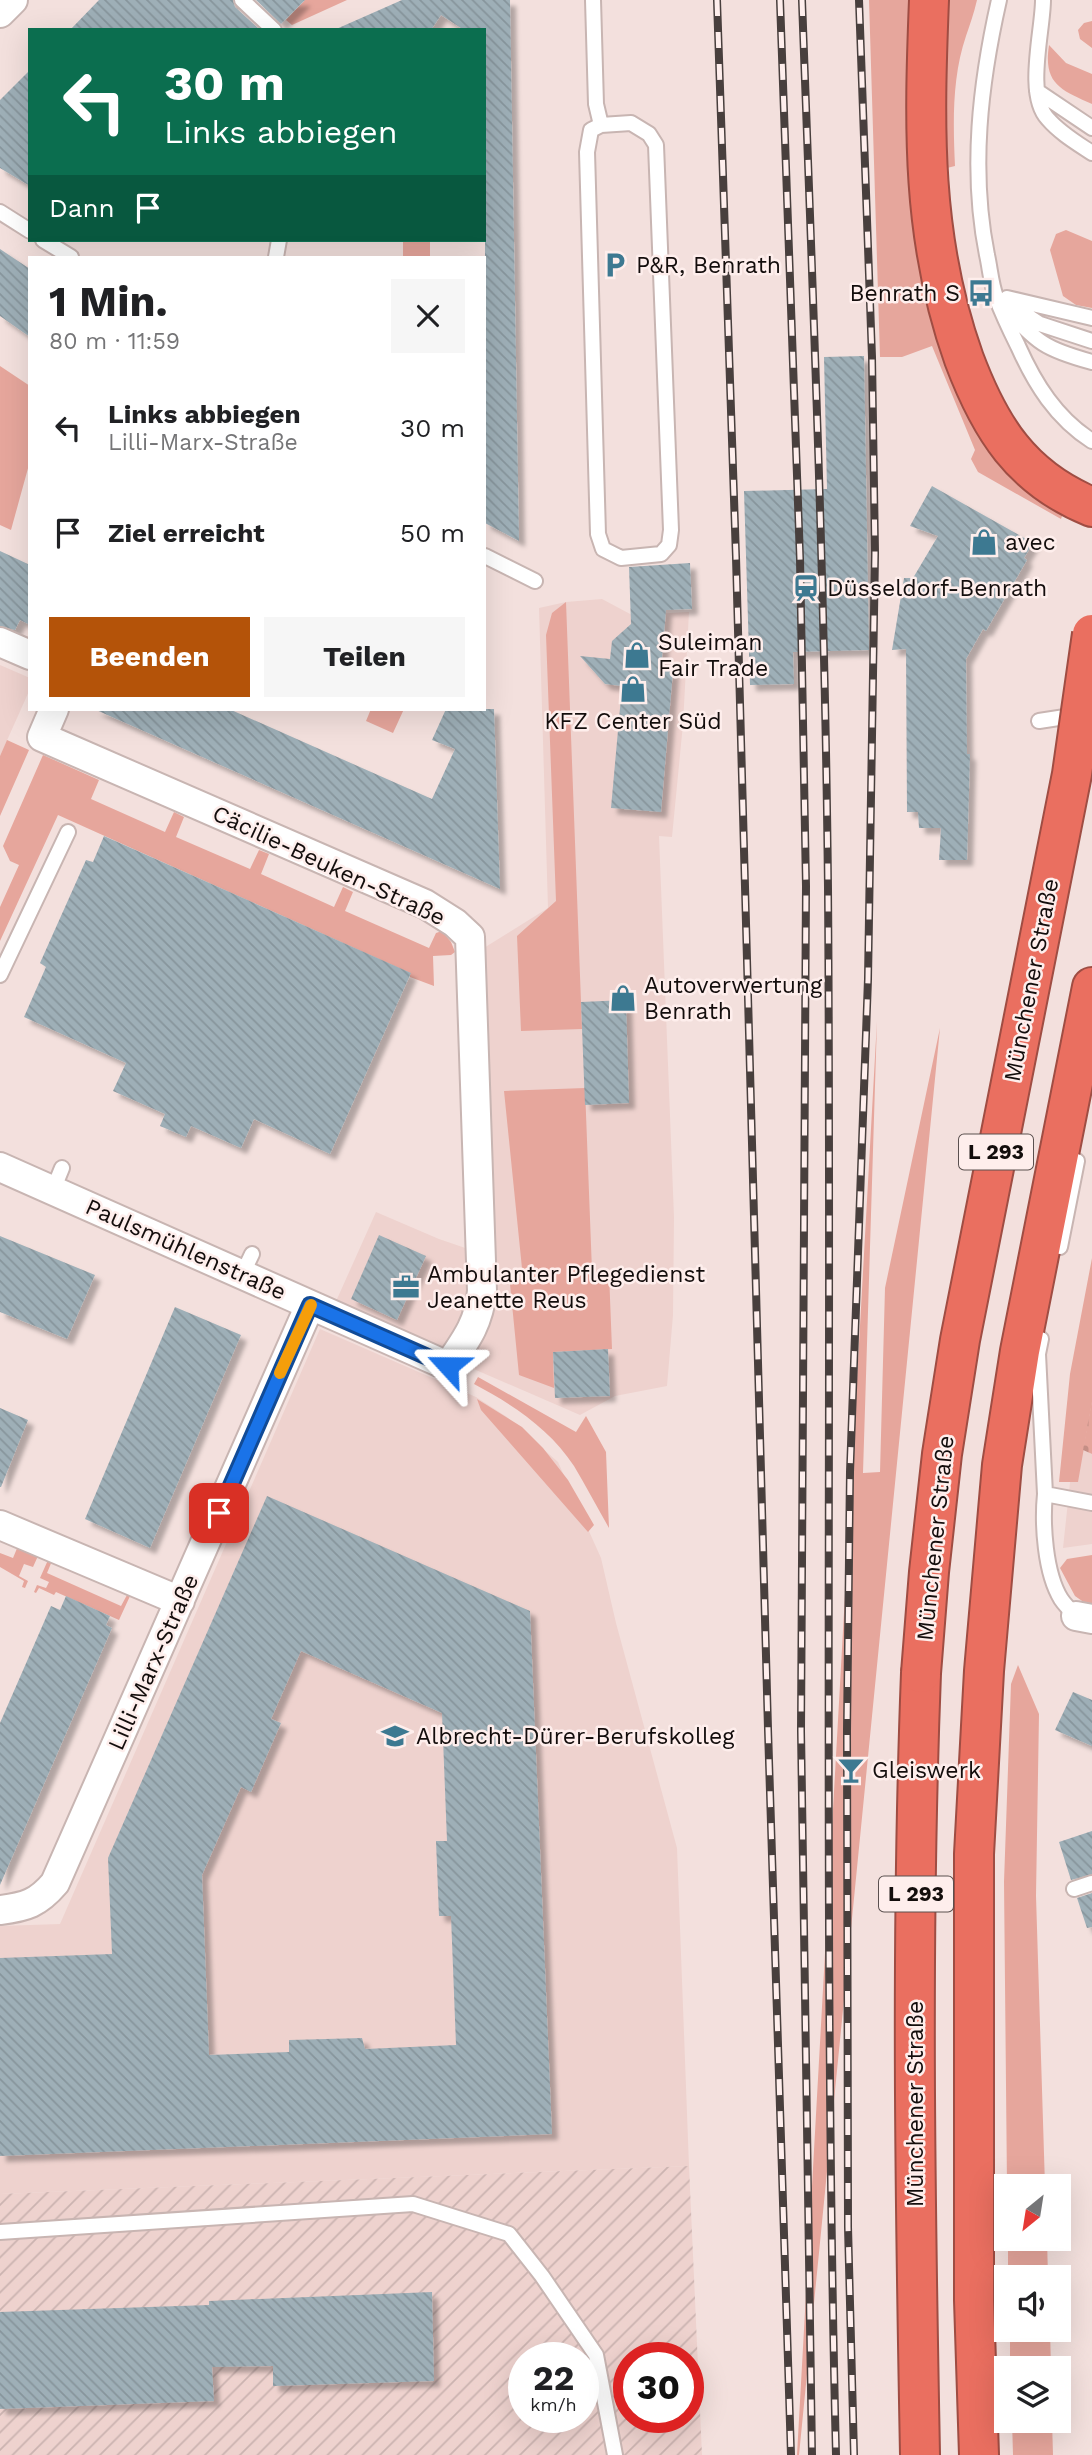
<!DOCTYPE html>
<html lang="de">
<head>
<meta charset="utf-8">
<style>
	:root { --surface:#fff; --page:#f6f6f6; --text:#202124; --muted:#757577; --accent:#b45309 }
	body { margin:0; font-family:"Work Sans",sans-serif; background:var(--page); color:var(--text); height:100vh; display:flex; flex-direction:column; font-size:26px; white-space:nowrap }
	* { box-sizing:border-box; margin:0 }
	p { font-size:23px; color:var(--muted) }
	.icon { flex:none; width:38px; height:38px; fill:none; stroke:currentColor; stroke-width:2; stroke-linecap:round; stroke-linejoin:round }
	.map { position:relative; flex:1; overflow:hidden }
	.details { position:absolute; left:28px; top:256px; width:458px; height:455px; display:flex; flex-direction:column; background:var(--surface); border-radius:0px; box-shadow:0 7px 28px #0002 }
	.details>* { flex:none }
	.guide { position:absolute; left:28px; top:28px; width:458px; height:214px; border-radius:0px; box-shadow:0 7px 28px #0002; background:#0b6e4f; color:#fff; overflow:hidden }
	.needle { width:46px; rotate:210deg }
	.tools { position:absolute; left:994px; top:2174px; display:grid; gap:14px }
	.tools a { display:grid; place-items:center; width:77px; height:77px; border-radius:0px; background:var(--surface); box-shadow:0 7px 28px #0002; font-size:35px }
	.speed { position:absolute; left:508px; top:2342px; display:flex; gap:14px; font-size:35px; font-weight:700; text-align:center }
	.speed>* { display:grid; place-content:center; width:91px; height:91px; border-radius:50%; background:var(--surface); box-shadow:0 7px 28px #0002; line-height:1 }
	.speed small { font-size:18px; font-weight:400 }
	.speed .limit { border:10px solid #d22; background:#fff; color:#111 }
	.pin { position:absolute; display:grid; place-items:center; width:60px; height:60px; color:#fff; margin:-30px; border-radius:14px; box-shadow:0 4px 10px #0006 }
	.me { position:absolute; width:77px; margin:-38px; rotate:294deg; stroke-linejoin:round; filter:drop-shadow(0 0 5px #0008) }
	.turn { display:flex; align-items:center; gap:24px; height:147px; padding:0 21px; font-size:32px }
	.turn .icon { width:91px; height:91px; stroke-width:2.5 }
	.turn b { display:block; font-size:49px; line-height:60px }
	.then { display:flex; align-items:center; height:66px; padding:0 21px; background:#0003; gap:14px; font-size:26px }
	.round { display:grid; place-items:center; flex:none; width:74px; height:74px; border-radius:0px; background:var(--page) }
	.summary { display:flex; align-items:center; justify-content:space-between; height:119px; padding:0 21px }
	h1 { font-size:42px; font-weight:700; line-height:52px }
	.action { display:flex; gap:14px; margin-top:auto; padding:14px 21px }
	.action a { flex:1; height:80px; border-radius:0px; background:var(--accent); color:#fff; font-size:28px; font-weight:700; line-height:80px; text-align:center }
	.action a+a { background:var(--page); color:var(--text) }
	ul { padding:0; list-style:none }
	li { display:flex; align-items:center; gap:21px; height:105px; padding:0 21px }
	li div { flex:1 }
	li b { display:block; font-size:26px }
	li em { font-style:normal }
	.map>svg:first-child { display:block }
</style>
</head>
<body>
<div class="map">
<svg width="1092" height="2455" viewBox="0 0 1092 2455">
	<defs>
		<pattern id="industrial-furrows" width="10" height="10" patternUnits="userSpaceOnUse" patternTransform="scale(1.75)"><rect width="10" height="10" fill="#eed2ce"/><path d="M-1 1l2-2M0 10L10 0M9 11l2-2" fill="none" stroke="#cbb3b0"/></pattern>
		<pattern id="cemetery-stones" width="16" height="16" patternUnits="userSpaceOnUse" patternTransform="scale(1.75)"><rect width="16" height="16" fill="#e6a69c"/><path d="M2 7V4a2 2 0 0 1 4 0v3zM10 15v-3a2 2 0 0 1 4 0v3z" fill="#c48e85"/></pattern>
		<pattern id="building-back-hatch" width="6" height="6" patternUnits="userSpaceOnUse" patternTransform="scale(1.75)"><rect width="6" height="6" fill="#9eafb7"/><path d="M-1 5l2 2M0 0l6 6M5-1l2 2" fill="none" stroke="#87959c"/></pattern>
		<filter id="shadow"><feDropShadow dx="6" dy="6" stdDeviation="2" flood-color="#0004"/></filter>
	</defs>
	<rect width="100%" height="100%" fill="#f3e0dd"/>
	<!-- built -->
	<path fill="#eed2ce" d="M602,599L632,615L689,612L683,724L672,837L659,836L674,1217L673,1315L667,1386L615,1396L580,1415L333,1308L376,1212L439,1239L474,1251L479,951L548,908L539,608L566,602Z
		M0,665L30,678V689L0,756Z
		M320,1329L476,1397L507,1417L558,1462L601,1558L616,1623L677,1848L689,2166L0,2194V1926L60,1924Z
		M1083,1450L1092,1454V1544L1063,1548L1073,1455Z"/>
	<!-- industrial -->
	<path fill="url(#industrial-furrows)" fill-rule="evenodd" d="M689,2166L702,2455H0V2194ZM523,2357H583V2417H523ZM628,2357H688V2417H628Z"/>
	<!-- green -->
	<path fill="#e6a69c" d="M305,0H347L292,25L286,20Z
		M869,0H921L939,313L1066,506L1061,519L978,472L971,459L975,450L932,346L902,357H880Z
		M949,0H977C974,13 970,24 966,36C952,77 953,123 955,166L943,169L942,89Z
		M1092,21V48L1080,39L1078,30L1084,23Z
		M1049,45L1066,63L1092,74V104C1061,90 1043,84 1049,45Z
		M1066,230L1092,241V308L1076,305L1063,296L1050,250L1056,234Z
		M403,240H430V257H403Z
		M0,366L30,386V461L11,530L0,525Z
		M566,602L582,1029L521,1031L517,936L556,901L546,635L552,613Z
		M371,709H404L393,733L366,721Z
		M7,740L29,750L0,816V756Z
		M43,755L99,780L91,799L165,832L174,812L184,817L176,837L250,869L259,850L269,854L261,874L334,907L343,887L353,892L345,911L429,948L436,933L442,931L451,942L455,952L451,955L433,956L434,986L410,977V973L58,815L0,941V907L19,865L10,861L3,846Z
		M877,1021L863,1473L880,1472L885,1288L940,1028L799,2455H797Z
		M585,1088L592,1271L609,1273L612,1349L553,1352L554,1388L519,1375L510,1284L523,1278L504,1091Z
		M1092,1258V1402L1078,1482H1059L1070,1374Z
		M478,1377L576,1432L586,1416L606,1452L609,1528C597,1507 586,1486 574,1466C550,1429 512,1404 474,1384Z
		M477,1399L522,1427L543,1448L568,1480L594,1525L588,1532L481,1410Z
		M18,1546L38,1556L33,1567L24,1564L19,1576L28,1581L25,1588L22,1587L24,1581L0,1567V1553L13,1558Z
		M1092,1555V1608L1075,1596L1060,1568L1067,1559Z
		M48,1560L52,1561L47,1573L121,1606L127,1595L130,1596L119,1620L56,1592L54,1595L39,1588L36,1593L34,1592L37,1585L46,1588L49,1582L40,1578Z
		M1018,1665L1039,1714L1036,1896L1045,2186H1007L1004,1882L1011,1684Z
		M1008,2238H1047L1048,2277H1008Z
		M1010,2329H1050L1051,2368H1010Z
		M1012,2420H1052L1053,2455H1013Z"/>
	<!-- cemetery -->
	<path fill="url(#cemetery-stones)" d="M1092,1400V1454L1083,1450Z"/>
	<!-- building -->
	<path fill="url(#building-back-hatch)" fill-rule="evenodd" filter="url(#shadow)" d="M99,0H233L235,7L260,30H70Z
		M256,0H305L281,24Z
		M402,0H510L519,541L485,523V30H464L441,15L431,30H334Z
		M30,70V186L0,168V100Z
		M0,249L30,269V337L0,316Z
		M864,356L869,650L793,652L794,684L750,685L744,491L827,489L824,357Z
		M932,486L1033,543L1024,558L1027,560L986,631L983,629L966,659L967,754H970L967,860H939L941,828H919L918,812H907L906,649L892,650L904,578H913L938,536L910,526Z
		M0,551L30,565V625L20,620L15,630L0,626Z
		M690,563L692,609L666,610L661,670L673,671L661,812L611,808L622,686L605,684L580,656L610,659L612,641L631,624L629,567Z
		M94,709H229L432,799L455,749L432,740L446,709H494L500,889Z
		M104,836L411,973L330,1154L254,1119L241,1148L191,1126L186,1137L160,1126L165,1114L113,1091L126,1063L24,1017L46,967L40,963L86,860L93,862Z
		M626,1000L629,1103L585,1105L581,1002Z
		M379,1235L426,1256L397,1320L351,1299Z
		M0,1236L95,1275L67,1339L0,1312Z
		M175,1307L241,1335L150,1548L85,1519Z
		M608,1349L610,1396L555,1398L553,1352Z
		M0,1408L28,1420L1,1487H0Z
		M267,1496L530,1611L552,2134L0,2156V1958L112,1954L108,1858ZM301,1651L442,1713L447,1841H436L439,1916H451L456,2045L365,2049L362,2038L289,2040V2052L209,2055L202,1875L241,1787L251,1792L281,1723L271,1719Z
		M66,1596L110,1616L106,1625L112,1628L0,1885V1723L51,1606L60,1610Z
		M1073,1692L1092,1700V1746L1055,1730Z
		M1092,1831V1874L1071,1880L1059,1842Z
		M1092,1893V1927L1087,1928L1077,1898Z
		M432,2292L434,2381L273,2386V2366L212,2367L214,2401L0,2409V2312L209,2305V2301Z"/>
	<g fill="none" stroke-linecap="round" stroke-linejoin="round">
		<defs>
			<path id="lane" d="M242,0L274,30
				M593,0L596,104L601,125
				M999,0C980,84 970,170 987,255C990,268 991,284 996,297C1002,313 1010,330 1018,346C1035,384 1056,418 1092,441
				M1043,0C1043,30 1025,95 1048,119C1060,133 1077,143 1092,153
				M1037,91L1092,128
				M631,123L649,134L656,145L671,530L669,545L661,554L621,558L603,549L598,534L587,152L591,130L601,125Z
				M0,212L30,231
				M43,240L71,257
				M276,257L279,240
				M1007,298L1092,318
				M1011,305L1040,324L1092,341
				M1005,307C1038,343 1044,349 1092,362
				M485,556L535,581
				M1039,721L1065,717L1079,721
				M0,975L68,832
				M53,1190L62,1168
				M1060,1247L1077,1161
				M242,1275L252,1254
				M1041,1339L1038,1354L1045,1494C1042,1524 1045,1573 1061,1599C1065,1605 1071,1611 1076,1616
				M1045,1494L1092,1503
				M1074,1889L1092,1883
				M0,2232L413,2204L509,2234L542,2276L596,2355L615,2455"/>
			<path id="street" d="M0,13L13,0
				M0,642L30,655
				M0,1167L448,1366C466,1340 479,1323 482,1291L470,937L455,923L425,904L42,737L54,709
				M0,1525L180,1601
				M1076,1616L1092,1619
				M0,1910C26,1907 38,1903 55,1883L310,1305"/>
			<path id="highway" d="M929,0C924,126 921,239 964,359C990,428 1021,478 1092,507
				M920,2455C915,2194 911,1934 921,1673
				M979,2455L974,2300V1854L984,1671L1002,1465L1020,1351L1092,987"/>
		</defs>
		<!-- lane casing -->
		<use href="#lane" stroke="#c8b5b2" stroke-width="18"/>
		<!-- street casing -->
		<use href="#street" stroke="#c8b5b2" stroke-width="32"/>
		<!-- highway casing -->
		<use href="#highway" stroke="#9f4d43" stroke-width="42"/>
		<!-- lane -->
		<use href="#lane" stroke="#fff" stroke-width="14"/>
		<!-- street -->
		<use href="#street" stroke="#fff" stroke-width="28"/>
		<!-- highway -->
		<use href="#highway" stroke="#ea6f60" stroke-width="38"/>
		<defs>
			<path id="rail" d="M717,0L736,557L768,1729L791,2455
				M780,0L800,559L806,886L801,1731L812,2455
				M802,0C813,296 825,592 828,888C832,1410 823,1933 836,2455
				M854,2455L848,2227L847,1731L850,1472L868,979L875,553L872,357L859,0"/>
		</defs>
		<!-- rail casing -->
		<use href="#rail" stroke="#483f3d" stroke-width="8"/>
		<!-- rail -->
		<use href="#rail" stroke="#feeeec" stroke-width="5" stroke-dasharray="16" stroke-linecap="butt"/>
		<defs>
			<path id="highway-bridge" d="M921,1673L929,1572L942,1454L960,1340L1072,774L1092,634"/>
		</defs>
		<!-- highway-bridge casing -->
		<use href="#highway-bridge" stroke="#9f4d43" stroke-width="42" stroke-linecap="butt"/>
		<!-- highway-bridge -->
		<use href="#highway-bridge" stroke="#ea6f60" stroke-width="38"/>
	</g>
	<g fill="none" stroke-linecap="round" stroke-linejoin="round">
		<defs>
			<path id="route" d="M219,1513L310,1305L448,1366"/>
		</defs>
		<!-- route casing -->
		<use href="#route" stroke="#114b97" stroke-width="18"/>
		<!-- route -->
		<use href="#route" stroke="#1a73e8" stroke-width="12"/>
		<!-- slow -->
		<path stroke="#f59e0b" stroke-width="12" d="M280,1373L311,1305"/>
	</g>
	<!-- icons -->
	<defs>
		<symbol id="parking-bare" viewBox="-9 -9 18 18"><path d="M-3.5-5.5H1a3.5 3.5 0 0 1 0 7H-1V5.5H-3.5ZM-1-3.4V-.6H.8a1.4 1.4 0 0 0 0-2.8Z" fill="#3d7991" stroke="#feeeec" stroke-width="2.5" paint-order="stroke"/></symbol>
		<symbol id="bus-bare" viewBox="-9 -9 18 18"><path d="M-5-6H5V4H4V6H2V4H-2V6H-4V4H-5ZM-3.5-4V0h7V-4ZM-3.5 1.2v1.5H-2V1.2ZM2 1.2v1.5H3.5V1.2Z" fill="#3d7991" stroke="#feeeec" stroke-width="2.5" paint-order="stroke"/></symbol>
		<symbol id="shop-bare" viewBox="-9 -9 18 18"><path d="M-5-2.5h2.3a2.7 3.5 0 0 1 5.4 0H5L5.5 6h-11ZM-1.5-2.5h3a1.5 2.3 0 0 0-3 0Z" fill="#3d7991" stroke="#feeeec" stroke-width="2.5" paint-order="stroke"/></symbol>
		<symbol id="station-bare" viewBox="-9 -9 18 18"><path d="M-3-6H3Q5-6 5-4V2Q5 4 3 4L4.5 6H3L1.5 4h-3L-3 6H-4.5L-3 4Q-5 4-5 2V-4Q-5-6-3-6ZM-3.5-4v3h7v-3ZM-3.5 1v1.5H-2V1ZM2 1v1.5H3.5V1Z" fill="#3d7991" stroke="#feeeec" stroke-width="2.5" paint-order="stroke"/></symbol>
		<symbol id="office-bare" viewBox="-9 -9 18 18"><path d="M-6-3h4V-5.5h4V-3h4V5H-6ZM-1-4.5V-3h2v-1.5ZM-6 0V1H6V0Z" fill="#3d7991" stroke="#feeeec" stroke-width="2.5" paint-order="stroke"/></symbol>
		<symbol id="school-bare" viewBox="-9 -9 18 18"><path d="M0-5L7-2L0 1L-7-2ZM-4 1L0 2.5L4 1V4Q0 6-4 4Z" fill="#3d7991" stroke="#feeeec" stroke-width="2.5" paint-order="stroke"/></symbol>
		<symbol id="bar-bare" viewBox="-9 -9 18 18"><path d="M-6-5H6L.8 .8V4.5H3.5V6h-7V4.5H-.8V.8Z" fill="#3d7991" stroke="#feeeec" stroke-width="2.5" paint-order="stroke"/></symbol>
	</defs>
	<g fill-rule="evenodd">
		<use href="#parking-bare" x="596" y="246" width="38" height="38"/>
		<use href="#bus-bare" x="962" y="274" width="38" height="38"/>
		<use href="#shop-bare" x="965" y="523" width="38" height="38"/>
		<use href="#station-bare" x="787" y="569" width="38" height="38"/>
		<use href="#shop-bare" x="618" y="636" width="38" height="38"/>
		<use href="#shop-bare" x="614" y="670" width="38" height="38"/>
		<use href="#shop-bare" x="604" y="979" width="38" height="38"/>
		<use href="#office-bare" x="387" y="1268" width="38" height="38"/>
		<use href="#school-bare" x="376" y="1717" width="38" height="38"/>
		<use href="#bar-bare" x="832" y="1751" width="38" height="38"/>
	</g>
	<g text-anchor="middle" stroke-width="5" stroke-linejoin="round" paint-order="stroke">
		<!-- shield labels -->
		<g fill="#feeeec" stroke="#5a504f" stroke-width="2">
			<rect x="959" y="1134.5" width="74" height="35" rx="5"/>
			<rect x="879" y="1876.5" width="74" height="35" rx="5"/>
		</g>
		<g font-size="21" font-weight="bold" fill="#130d0c">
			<text x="996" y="1159">L 293</text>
			<text x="916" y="1901">L 293</text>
		</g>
		<!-- poi labels -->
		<g font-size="23" fill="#130d0c" stroke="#feeeec" text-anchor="start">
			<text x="636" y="273">P&amp;R, Benrath</text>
			<text x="960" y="301" text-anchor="end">Benrath S</text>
			<text x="1005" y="550">avec</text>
			<text x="827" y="596">Düsseldorf-Benrath</text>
			<text x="658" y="650">Suleiman<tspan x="658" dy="26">Fair Trade</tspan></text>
			<text x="633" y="729" text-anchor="middle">KFZ Center Süd</text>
			<text x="644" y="993">Autoverwertung<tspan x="644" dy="26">Benrath</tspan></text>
			<text x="427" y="1282">Ambulanter Pflegedienst<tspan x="427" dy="26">Jeanette Reus</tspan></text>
			<text x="416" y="1744">Albrecht-Dürer-Berufskolleg</text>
			<text x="872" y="1778">Gleiswerk</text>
		</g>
		<!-- street labels -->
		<g font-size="23" fill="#130d0c" stroke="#feeeec">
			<text transform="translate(329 865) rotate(25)" y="8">Cäcilie-Beuken-Straße</text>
			<text transform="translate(1031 980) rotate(-79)" y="8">Münchener Straße</text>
			<text transform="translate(186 1249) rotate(24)" y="8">Paulsmühlenstraße</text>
			<text transform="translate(935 1538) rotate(-84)" y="8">Münchener Straße</text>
			<text transform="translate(153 1662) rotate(-66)" y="8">Lilli-Marx-Straße</text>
			<text transform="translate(915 2104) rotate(-90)" y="8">Münchener Straße</text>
		</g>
	</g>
</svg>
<div class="tools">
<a><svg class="needle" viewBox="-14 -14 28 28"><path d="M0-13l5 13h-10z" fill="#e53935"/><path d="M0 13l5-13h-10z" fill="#757577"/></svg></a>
<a><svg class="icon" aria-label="sound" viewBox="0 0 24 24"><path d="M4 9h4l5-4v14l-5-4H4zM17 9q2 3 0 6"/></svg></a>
<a><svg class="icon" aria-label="layers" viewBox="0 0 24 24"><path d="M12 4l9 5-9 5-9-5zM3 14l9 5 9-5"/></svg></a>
</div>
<div class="speed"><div>22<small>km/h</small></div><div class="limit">30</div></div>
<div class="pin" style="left:219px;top:1513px;background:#d93025"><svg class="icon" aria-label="arrive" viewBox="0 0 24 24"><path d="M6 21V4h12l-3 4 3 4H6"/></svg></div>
<svg class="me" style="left:448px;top:1366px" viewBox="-20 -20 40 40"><path d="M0-17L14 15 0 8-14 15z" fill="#1a73e8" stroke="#fff" stroke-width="4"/></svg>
<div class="guide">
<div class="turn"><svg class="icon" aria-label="left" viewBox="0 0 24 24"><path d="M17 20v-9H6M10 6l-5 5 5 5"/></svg><div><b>30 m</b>Links abbiegen</div></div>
<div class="then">Dann<svg class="icon" aria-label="arrive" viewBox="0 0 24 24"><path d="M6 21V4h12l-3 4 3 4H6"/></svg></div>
</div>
<section class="details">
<div class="summary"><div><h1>1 Min.</h1><p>80 m · 11:59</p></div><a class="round"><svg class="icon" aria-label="close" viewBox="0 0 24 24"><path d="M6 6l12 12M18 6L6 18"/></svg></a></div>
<ul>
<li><svg class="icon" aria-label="left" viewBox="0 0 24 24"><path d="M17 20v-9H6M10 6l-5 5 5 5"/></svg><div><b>Links abbiegen</b><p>Lilli-Marx-Straße</p></div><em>30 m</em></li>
<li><svg class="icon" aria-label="arrive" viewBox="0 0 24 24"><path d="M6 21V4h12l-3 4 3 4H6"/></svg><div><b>Ziel erreicht</b></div><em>50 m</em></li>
</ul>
<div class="action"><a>Beenden</a><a>Teilen</a></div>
</section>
</div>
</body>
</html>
